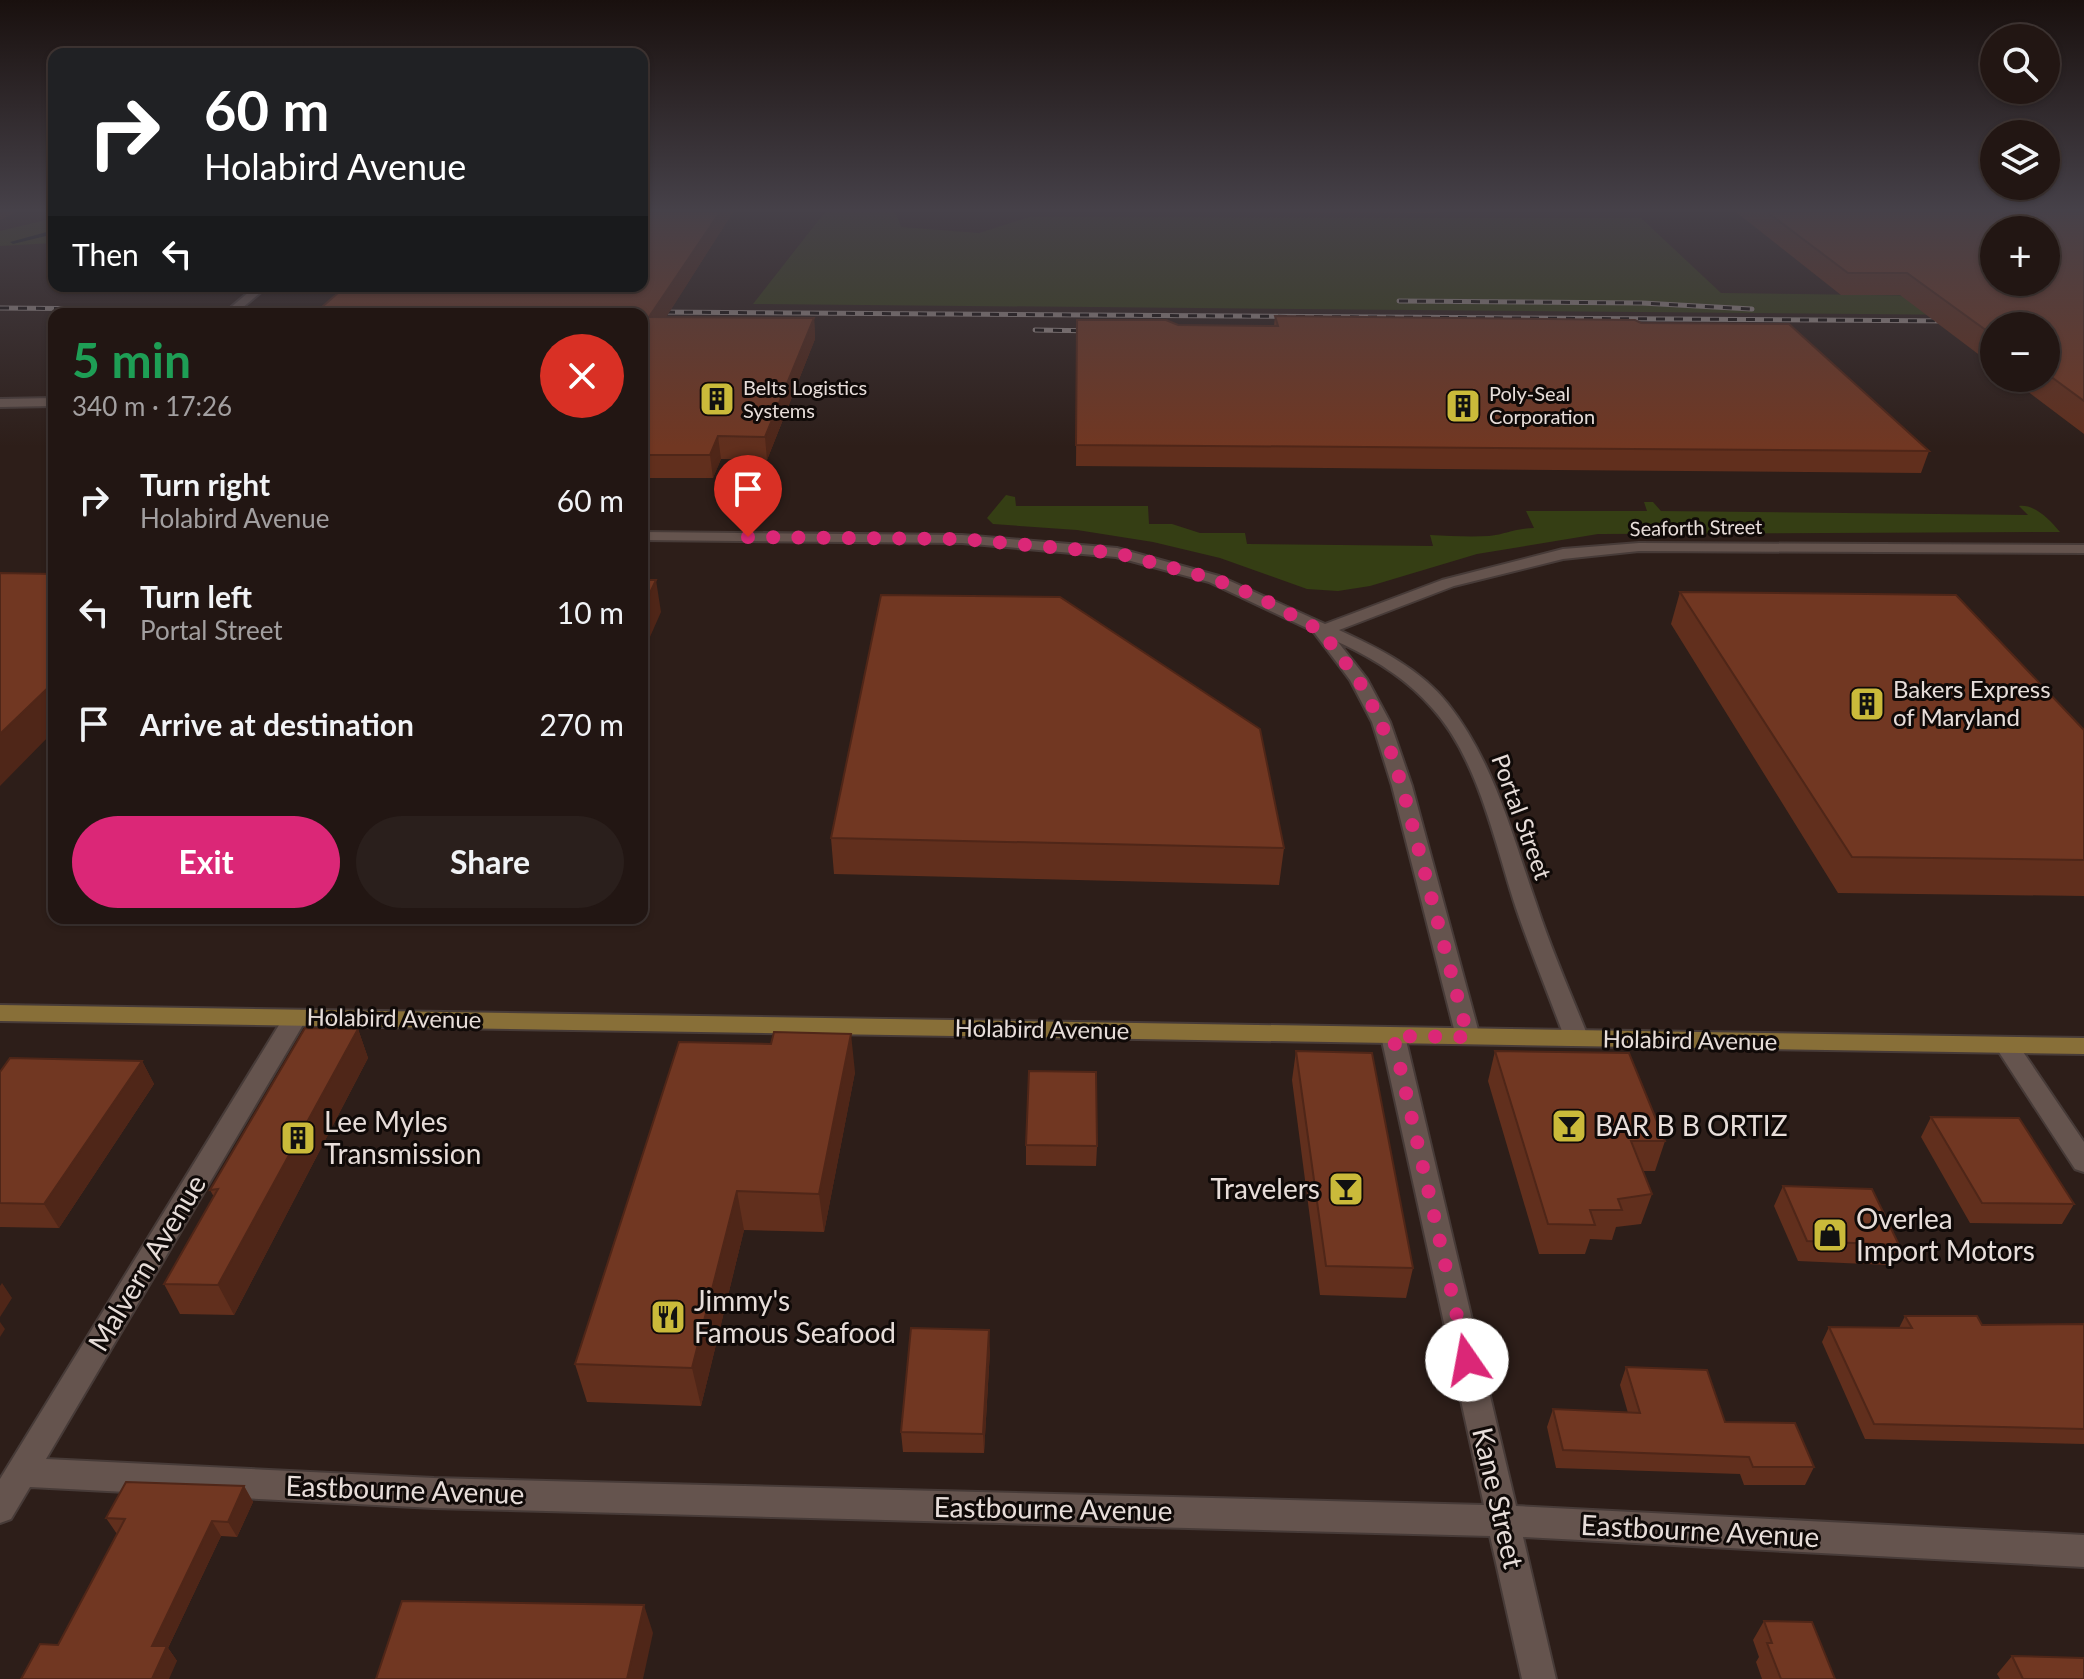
<!DOCTYPE html>
<html lang="en">
<head>
<meta charset="utf-8">
<style>
	:root { --surface:#221613; --page:#2a1f1c; --text:#f1f3f6; --muted:#a29fa0; --line:#3f3533; --accent:#db2777 }
	body { margin:0; font-family:Lato,sans-serif; background:var(--page); color:var(--text); height:100vh; display:flex; flex-direction:column; font-size:30px; white-space:nowrap }
	* { box-sizing:border-box; margin:0 }
	p { font-size:26px; color:var(--muted) }
	.icon { flex:none; width:44px; height:44px; fill:none; stroke:currentColor; stroke-width:2; stroke-linecap:round; stroke-linejoin:round }
	.map { position:relative; flex:1; overflow:hidden }
	.panel { position:absolute; left:48px; top:308px; width:600px; height:616px; display:flex; flex-direction:column; background:var(--surface); border-radius:16px; box-shadow:0 2px 6px #0004,0 0 0 2px var(--line) }
	.panel>* { flex:none }
	.top-card { position:absolute; left:48px; top:48px; width:600px; height:244px; border-radius:16px; box-shadow:0 2px 6px #0004,0 0 0 2px var(--line); background:#202124; color:#fff; overflow:hidden }
	.tools { position:absolute; left:1980px; top:24px; display:grid; gap:16px }
	.tools a { display:grid; place-items:center; width:80px; height:80px; border-radius:50%; background:var(--surface); box-shadow:0 2px 6px #0004,0 0 0 2px var(--line); font-size:40px }
	.pin { position:absolute; display:grid; place-items:center; width:68px; height:68px; color:#fff; margin:-82px -34px; border-radius:50% 50% 50% 0; rotate:-45deg; box-shadow:0 0 8px #0007 }
	.pin .icon { rotate:45deg }
	.me { position:absolute; width:88px; margin:-44px; rotate:348deg; stroke-linejoin:round; filter:drop-shadow(0 0 6px #0008) }
	.turn { display:flex; align-items:center; gap:28px; height:168px; padding:0 24px; font-size:36px }
	.turn .icon { width:104px; height:104px; stroke-width:2.5 }
	.turn b { display:block; font-size:56px; line-height:68px }
	.then { display:flex; align-items:center; height:76px; padding:0 24px; background:#0003; gap:16px; font-size:30px }
	.round { display:grid; place-items:center; flex:none; width:84px; height:84px; border-radius:42px; background:var(--page) }
	.headline { display:flex; align-items:center; justify-content:space-between; height:136px; padding:0 24px }
	h1 { font-size:48px; font-weight:700; line-height:60px; color:#1e9e55 }
	.cta { display:flex; gap:16px; margin-top:auto; padding:16px 24px }
	.cta a { flex:1; height:92px; border-radius:48px; background:var(--accent); color:#fff; font-size:32px; font-weight:700; line-height:92px; text-align:center }
	.cta a+a { background:var(--page); color:var(--text) }
	ul { padding:0; list-style:none }
	li { display:flex; align-items:center; gap:24px; height:112px; padding:0 24px }
	li div { flex:1 }
	li b { display:block; font-size:30px }
	li em { font-style:normal }
	.map>svg:first-child { display:block }
</style>
</head>
<body>
<div class="map">
<svg width="2084" height="1679" viewBox="0 0 2084 1679">
	<rect width="100%" height="100%" fill="#2d1e19"/>
	<!-- green -->
	<path fill="#353e14" d="M825,212H895L901,227L979,233L1029,217L1641,218L1721,293L2084,298V316L753,304Z
		M54,218V243L0,246V231Z
		M1006,495L1015,497L1016,506H1148L1149,524H1172L1200,533H1245L1247,544L1433,546L1430,535C1449,536 1470,537 1489,536C1506,534 1516,528 1534,528L1526,511H1647L1644,502H1653L1661,511L2028,515L2019,506C2035,504 2050,520 2060,532L1598,534L1477,554L1370,586L1338,591L1307,589L1220,558L1153,542L1077,530L993,524L987,518Z"/>
	<g fill="none" stroke-linecap="round" stroke-linejoin="round">
		<!-- stream -->
		<path fill="#000f14" fill-rule="evenodd" d="M54,230V234L13,244L10,242Z"/>
		<defs>
			<path id="street" d="M256,286H268L235,314H223Z
				M54,398V406L0,407V399Z
				M642,532L962,535L1117,548L1219,576L1325,624L1442,580L1563,549L1639,543L2084,545V553L1639,551L1563,559L1454,586L1339,630C1378,648 1421,669 1448,704C1494,762 1512,835 1536,903C1551,949 1571,994 1589,1039L1585,1045H1569L1565,1039C1549,996 1531,952 1516,908C1495,844 1478,758 1432,708C1407,679 1373,658 1338,642L1367,679L1390,722L1412,786L1480,1037L1476,1043H1460L1456,1037L1392,786L1372,722L1350,680L1313,631L1209,582L1116,557L962,543L642,540Z
				M295,1010L303,1012L307,1018L46,1459L434,1478L1484,1505L1381,1036L1385,1030H1401L1405,1036L1516,1506L2084,1535V1567L1523,1537L1556,1679H1522L1490,1536L434,1508L30,1487L11,1519L0,1523V1479L287,1012Z
				M2007,1038L2015,1040L2084,1142V1172L2075,1169L1995,1046L1999,1040Z"/>
			<path id="secondary" d="M0,1005L2084,1038V1054L0,1021Z"/>
		</defs>
		<!-- street casing -->
		<use href="#street" stroke="#473b38" stroke-width="4"/>
		<!-- secondary casing -->
		<use href="#secondary" stroke="#473b38" stroke-width="4"/>
		<!-- street -->
		<use href="#street" fill="#65544e" fill-rule="evenodd"/>
		<!-- secondary -->
		<use href="#secondary" fill="#886f38" fill-rule="evenodd"/>
		<defs>
			<path id="rail" d="M1399,301L1642,303L1752,309
				M0,308L340,311
				M648,312L1956,321
				M1035,330L1099,331"/>
		</defs>
		<!-- rail casing -->
		<use href="#rail" stroke="#9f938e" stroke-width="5"/>
		<!-- rail -->
		<use href="#rail" stroke="#100a08" stroke-width="3" stroke-dasharray="9" stroke-linecap="butt"/>
	</g>
	<!-- wall -->
	<path fill="#612f1d" d="M642,212H733L666,317L814,318L815,339L767,460L721,459L713,478H642Z
		M1127,212H1436V213Z
		M1736,212H2084V434L2010,378H2046V326H1994V366L1900,295H1841Z
		M1275,316L1929,451L1921,473L1076,466L1077,320L1178,325L1274,326Z
		M1680,592L2084,730V896L1838,893L1671,624Z
		M831,838L1284,848L1279,885L834,874Z
		M358,1029L368,1058L234,1315L180,1314L164,1284L214,1197L210,1190Z
		M679,1042L855,1072L824,1232L744,1230L701,1406L587,1402L575,1364Z
		M1296,1051L1413,1268L1406,1298L1320,1295L1292,1080Z
		M1495,1051L1665,1141L1655,1171H1643L1652,1194L1641,1224L1616,1227L1612,1240L1590,1239L1585,1254H1539L1488,1081Z
		M142,1061L154,1084L59,1228L0,1227V1072Z
		M1931,1117L2074,1204L2062,1224L1970,1223L1921,1137Z
		M1026,1145L1097,1146L1096,1166L1026,1165Z
		M1783,1186L1899,1245L1889,1265L1798,1261L1774,1206Z
		M1905,1316L1982,1325L2084,1324V1444L1865,1439L1822,1342L1829,1327L1899,1328Z
		M990,1350L984,1453L903,1452L901,1432Z
		M1626,1367L1725,1422L1814,1467L1805,1485H1744L1740,1474L1556,1468L1547,1427L1553,1409L1628,1413L1620,1385Z
		M244,1486L253,1502L237,1537L221,1536L168,1648L177,1661L58,1645L117,1534L106,1518Z
		M1764,1621L1835,1679H1762L1756,1662L1759,1657L1753,1640Z
		M2012,1656L2084,1679H2000L1997,1674Z"/>
	<!-- shaded-wall -->
	<path fill="#4f2618" d="M0,212H16L0,220Z
		M720,212H733L653,338L649,317Z
		M814,318L815,339L767,460L765,437Z
		M718,436L721,459L713,478L710,455Z
		M656,580L661,612L642,655V610Z
		M54,682V731L0,786V734Z
		M358,1029L368,1058L234,1315L218,1285Z
		M851,1034L855,1072L824,1232L819,1194Z
		M142,1061L154,1084L59,1228L44,1204Z
		M737,1191L744,1230L701,1406L692,1368Z
		M2,1283L12,1298L0,1317V1286Z
		M0,1322L5,1329L0,1337Z
		M989,1330L990,1350L984,1453L983,1434Z
		M244,1486L253,1502L237,1537L228,1522Z
		M212,1521L221,1536L168,1648L177,1661L169,1679H152V1646Z
		M644,1605L653,1633L643,1679H627Z"/>
	<!-- building -->
	<path fill="#713722" stroke="#4f2618" stroke-width="2" fill-rule="evenodd" d="M642,212H720L649,317L814,318L765,437L718,436L710,455H642V314H314L346,286H642Z
		M1767,212H2084V401L2046,373V326H1994V336L1907,273H1848ZM1994,230H2046V282H1994Z
		M1275,316L1635,320L1641,323L1789,324L1929,451L1076,445L1077,320H1166L1178,325L1278,326Z
		M0,573L54,574V682L0,734Z
		M642,580H656L642,610Z
		M1680,592L1956,595L2084,730V860L1852,857Z
		M881,595L1060,597L1260,729L1284,848L831,838Z
		M305,1028L358,1029L218,1285L164,1284L218,1189L210,1190Z
		M774,1032L851,1034L819,1194L737,1191L692,1368L575,1364L679,1042L771,1044Z
		M1296,1051L1372,1053L1413,1268L1326,1266Z
		M1495,1051L1629,1053L1665,1141H1631L1652,1194L1618,1199L1622,1210H1590L1595,1225L1548,1224Z
		M10,1058L142,1061L44,1204L0,1203V1072Z
		M1029,1071L1096,1072L1097,1146L1026,1145Z
		M1931,1117L2019,1118L2074,1204L1982,1203Z
		M1783,1186L1872,1189L1899,1245L1807,1241Z
		M1905,1316H1977L1982,1325L2084,1324V1429L1874,1424L1829,1327L1912,1328Z
		M911,1328L989,1330L983,1434L901,1432Z
		M1626,1367L1707,1370L1725,1422L1795,1423L1814,1467H1753L1749,1457L1563,1450L1553,1409L1640,1413Z
		M126,1482L244,1486L228,1522L212,1521L152,1646H167L152,1679H21L40,1644L58,1645L125,1519L106,1518Z
		M402,1601L644,1605L627,1679H376Z
		M1764,1621L1812,1622L1835,1679H1781L1767,1643H1772Z
		M2012,1656L2084,1658V1679H2023Z"/>
	<!-- sky -->
	<linearGradient id="sky" x2="0" y2="1"><stop stop-color="#19100e"/><stop offset="0.47" stop-color="#464149"/><stop offset="1" stop-color="#464149" stop-opacity="0"/></linearGradient>
	<rect width="2084" height="447" fill="url(#sky)"/>
	<g fill="none" stroke-linecap="round" stroke-linejoin="round">
		<!-- route -->
		<path stroke="#db2777" stroke-width="14" stroke-dasharray="0 25.2" d="M748,537L962,539L1117,553L1214,579L1259,597L1321,631L1358,679L1381,722L1402,786L1468,1037L1393,1036L1467,1360"/>
	</g>
	<!-- icons -->
	<defs>
		<symbol id="building-square" viewBox="-11 -11 22 22"><rect x="-9" y="-9" width="18" height="18" rx="4" fill="#caba3a" stroke="#100a08"/><path d="M-4-6H4V6H1V3H-1V6H-4ZM-2.5-4.3h1.7v1.8h-1.7ZM.8-4.3h1.7v1.8H.8ZM-2.5-1h1.7V.8h-1.7ZM.8-1h1.7V.8H.8Z" fill="#111"/></symbol>
		<symbol id="bar-square" viewBox="-11 -11 22 22"><rect x="-9" y="-9" width="18" height="18" rx="4" fill="#caba3a" stroke="#100a08"/><path d="M-6-5H6L.8 .8V4.5H3.5V6h-7V4.5H-.8V.8Z" fill="#111"/></symbol>
		<symbol id="shop-square" viewBox="-11 -11 22 22"><rect x="-9" y="-9" width="18" height="18" rx="4" fill="#caba3a" stroke="#100a08"/><path d="M-5-2.5h2.3a2.7 3.5 0 0 1 5.4 0H5L5.5 6h-11ZM-1.5-2.5h3a1.5 2.3 0 0 0-3 0Z" fill="#111"/></symbol>
		<symbol id="restaurant-square" viewBox="-11 -11 22 22"><rect x="-9" y="-9" width="18" height="18" rx="4" fill="#caba3a" stroke="#100a08"/><path d="M-5-6h1v4h1v-4h1v4h1v-4h1v5L-1.5 .5V6h-2V.5L-5-1ZM5-6V6H3V1.5H1.5Q1.5-4 5-6Z" fill="#111"/></symbol>
	</defs>
	<g fill-rule="evenodd">
		<use href="#building-square" x="697" y="379" width="40" height="40"/>
		<use href="#building-square" x="1443" y="386" width="40" height="40"/>
		<use href="#building-square" x="1847" y="684" width="40" height="40"/>
		<use href="#bar-square" x="1549" y="1106" width="40" height="40"/>
		<use href="#building-square" x="278" y="1118" width="40" height="40"/>
		<use href="#bar-square" x="1326" y="1169" width="40" height="40"/>
		<use href="#shop-square" x="1810" y="1215" width="40" height="40"/>
		<use href="#restaurant-square" x="648" y="1297" width="40" height="40"/>
	</g>
	<g text-anchor="middle" stroke-width="6" stroke-linejoin="round" paint-order="stroke">
		<!-- far-poi labels -->
		<g font-size="20" fill="#e7ddd9" stroke="#100a08" text-anchor="start">
			<text x="743" y="395">Belts Logistics<tspan x="743" dy="23">Systems</tspan></text>
			<text x="1489" y="401">Poly-Seal<tspan x="1489" dy="23">Corporation</tspan></text>
		</g>
		<!-- far-street labels -->
		<g font-size="20" fill="#e7ddd9" stroke="#100a08">
			<text transform="translate(1696 528) rotate(-1)" y="7">Seaforth Street</text>
		</g>
		<!-- poi labels -->
		<g font-size="24" fill="#e7ddd9" stroke="#100a08" text-anchor="start">
			<text x="1893" y="698">Bakers Express<tspan x="1893" dy="28">of Maryland</tspan></text>
		</g>
		<!-- street labels -->
		<g font-size="24" fill="#e7ddd9" stroke="#100a08">
			<text transform="translate(1521 817) rotate(70)" y="8">Portal Street</text>
			<text transform="translate(394 1019) rotate(1)" y="8">Holabird Avenue</text>
			<text transform="translate(1042 1030) rotate(1)" y="8">Holabird Avenue</text>
			<text transform="translate(1690 1041) rotate(1)" y="8">Holabird Avenue</text>
		</g>
		<!-- near-poi labels -->
		<g font-size="28" fill="#e7ddd9" stroke="#100a08" text-anchor="start">
			<text x="324" y="1132">Lee Myles<tspan x="324" dy="32">Transmission</tspan></text>
			<text x="1595" y="1136">BAR B B ORTIZ</text>
			<text x="1320" y="1199" text-anchor="end">Travelers</text>
			<text x="1856" y="1229">Overlea<tspan x="1856" dy="32">Import Motors</tspan></text>
			<text x="694" y="1311">Jimmy's<tspan x="694" dy="32">Famous Seafood</tspan></text>
		</g>
		<!-- near-street labels -->
		<g font-size="28" fill="#e7ddd9" stroke="#100a08">
			<text transform="translate(147 1263) rotate(-59)" y="10">Malvern Avenue</text>
			<text transform="translate(405 1490) rotate(2)" y="10">Eastbourne Avenue</text>
			<text transform="translate(1498 1498) rotate(77)" y="10">Kane Street</text>
			<text transform="translate(1053 1509) rotate(1)" y="10">Eastbourne Avenue</text>
			<text transform="translate(1700 1531) rotate(3)" y="10">Eastbourne Avenue</text>
		</g>
	</g>
</svg>
<div class="tools">
<a><svg class="icon" aria-label="search" viewBox="0 0 24 24"><circle cx="10" cy="10" r="6"/><path d="M15 15l6 6"/></svg></a>
<a><svg class="icon" aria-label="layers" viewBox="0 0 24 24"><path d="M12 4l9 5-9 5-9-5zM3 14l9 5 9-5"/></svg></a>
<a>+</a>
<a>−</a>
</div>
<div class="pin" style="left:748px;top:537px;background:#d93025"><svg class="icon" aria-label="arrive" viewBox="0 0 24 24"><path d="M6 21V4h12l-3 4 3 4H6"/></svg></div>
<svg class="me" style="left:1467px;top:1360px" viewBox="-20 -20 40 40"><circle r="19" fill="#fff"/><path d="M0-13L10 11 0 6-10 11z" fill="#db2777"/></svg>
<div class="top-card">
<div class="turn"><svg class="icon" aria-label="right" viewBox="0 0 24 24"><path d="M7 20v-9h11M14 6l5 5-5 5"/></svg><div><b>60 m</b>Holabird Avenue</div></div>
<div class="then">Then<svg class="icon" aria-label="left" viewBox="0 0 24 24"><path d="M17 20v-9H6M10 6l-5 5 5 5"/></svg></div>
</div>
<section class="panel">
<div class="headline"><div><h1>5 min</h1><p>340 m · 17:26</p></div><a class="round" style="background:#d93025;color:#fff"><svg class="icon" aria-label="close" viewBox="0 0 24 24"><path d="M6 6l12 12M18 6L6 18"/></svg></a></div>
<ul>
<li><svg class="icon" aria-label="right" viewBox="0 0 24 24"><path d="M7 20v-9h11M14 6l5 5-5 5"/></svg><div><b>Turn right</b><p>Holabird Avenue</p></div><em>60 m</em></li>
<li><svg class="icon" aria-label="left" viewBox="0 0 24 24"><path d="M17 20v-9H6M10 6l-5 5 5 5"/></svg><div><b>Turn left</b><p>Portal Street</p></div><em>10 m</em></li>
<li><svg class="icon" aria-label="arrive" viewBox="0 0 24 24"><path d="M6 21V4h12l-3 4 3 4H6"/></svg><div><b>Arrive at destination</b></div><em>270 m</em></li>
</ul>
<div class="cta"><a>Exit</a><a>Share</a></div>
</section>
</div>
</body>
</html>
